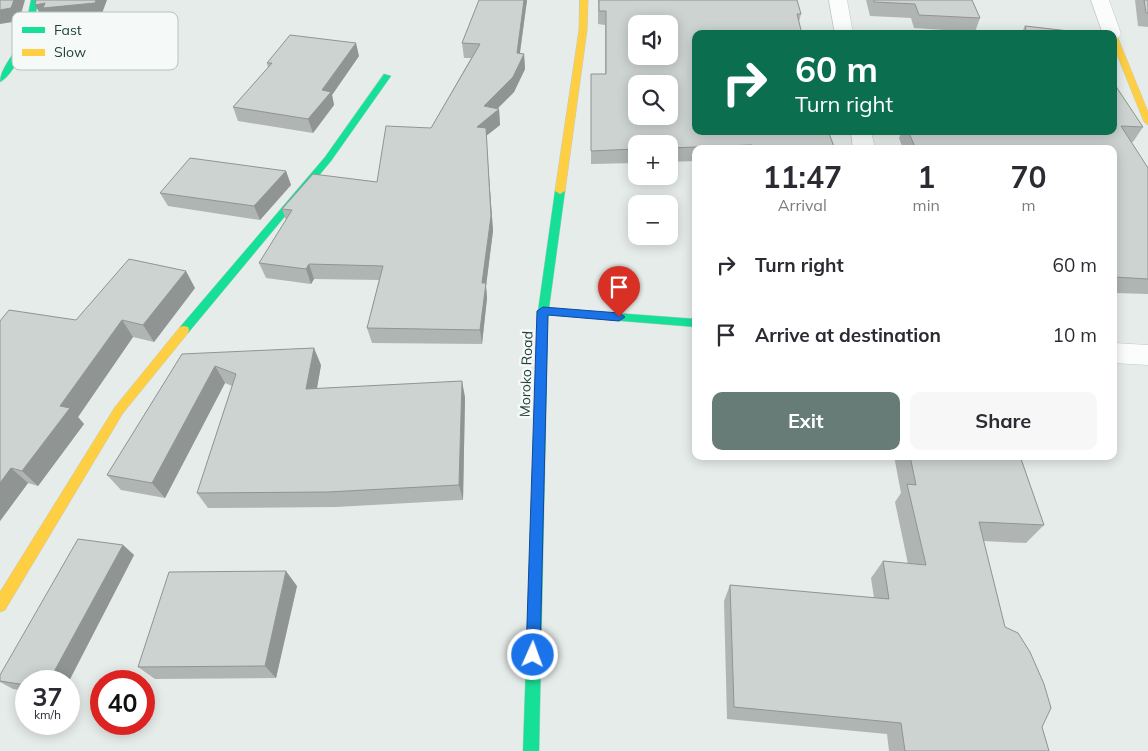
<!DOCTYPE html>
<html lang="en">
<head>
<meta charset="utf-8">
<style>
	:root { --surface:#fff; --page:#f7f7f7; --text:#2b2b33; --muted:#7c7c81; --accent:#677c77 }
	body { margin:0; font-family:Mulish,sans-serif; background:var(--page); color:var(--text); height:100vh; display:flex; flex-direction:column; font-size:19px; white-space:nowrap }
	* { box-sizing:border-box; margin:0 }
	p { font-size:16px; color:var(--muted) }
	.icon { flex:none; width:28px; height:28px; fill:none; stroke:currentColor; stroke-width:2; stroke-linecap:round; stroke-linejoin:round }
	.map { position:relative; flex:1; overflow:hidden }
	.details { position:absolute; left:692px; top:145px; width:425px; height:315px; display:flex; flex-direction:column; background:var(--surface); border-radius:10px; box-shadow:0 2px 12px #0003 }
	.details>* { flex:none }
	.banner { position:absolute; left:692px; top:30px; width:425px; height:105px; border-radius:10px; box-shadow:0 2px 12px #0003; background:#0b6e4f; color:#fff; overflow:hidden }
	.tools { position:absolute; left:628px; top:15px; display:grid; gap:10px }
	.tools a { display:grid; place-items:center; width:50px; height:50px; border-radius:10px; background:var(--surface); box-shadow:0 2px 12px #0003; font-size:25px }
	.speed { position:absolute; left:15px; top:670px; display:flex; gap:10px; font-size:25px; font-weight:700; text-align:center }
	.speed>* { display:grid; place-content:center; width:65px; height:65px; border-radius:50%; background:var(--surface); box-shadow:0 2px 12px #0003; line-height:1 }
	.speed small { font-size:12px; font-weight:400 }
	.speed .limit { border:8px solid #d22; background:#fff; color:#111 }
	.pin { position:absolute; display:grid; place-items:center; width:42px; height:42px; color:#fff; margin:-51px -21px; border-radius:50% 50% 50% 0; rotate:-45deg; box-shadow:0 0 5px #0007 }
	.pin .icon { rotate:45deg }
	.me { position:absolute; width:55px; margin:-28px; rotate:2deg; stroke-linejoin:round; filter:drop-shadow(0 0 4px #0008) }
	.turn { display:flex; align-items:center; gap:18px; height:105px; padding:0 20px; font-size:22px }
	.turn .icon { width:65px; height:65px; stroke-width:2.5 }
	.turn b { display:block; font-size:35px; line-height:42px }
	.eta { display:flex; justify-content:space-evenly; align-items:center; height:85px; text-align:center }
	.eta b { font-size:30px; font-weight:700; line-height:35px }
	.action { display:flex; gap:10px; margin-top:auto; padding:10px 20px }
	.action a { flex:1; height:58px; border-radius:10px; background:var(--accent); color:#fff; font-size:20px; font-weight:700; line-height:58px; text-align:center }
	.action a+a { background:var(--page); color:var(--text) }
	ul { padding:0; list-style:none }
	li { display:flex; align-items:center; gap:15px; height:70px; padding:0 20px }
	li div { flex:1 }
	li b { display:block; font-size:19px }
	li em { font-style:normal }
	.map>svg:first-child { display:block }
</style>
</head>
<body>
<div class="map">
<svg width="1148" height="751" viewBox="0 0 1148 751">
	<rect width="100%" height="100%" fill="#e6ece9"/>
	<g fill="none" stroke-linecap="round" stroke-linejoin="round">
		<defs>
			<path id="street" d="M829,0H847L853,34H835Z
				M1091,0H1109L1121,34L1118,38L1114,39V34H1103Z
				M851,131H871L875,149H853Z
				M1114,343L1148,345V365L1114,363Z"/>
			<path id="fast" d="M31,0H39C34,20 19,73 0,82C0,69 13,56 19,43C25,29 28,15 31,0Z
				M384,74L391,76L331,161L188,333H180L179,330L180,327L325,157Z
				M560,188L565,191L549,308L696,319V327L548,315L539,751H523L538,311L555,191Z"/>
			<path id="slow" d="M580,0H588L587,30L565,191L560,194L555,191L579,30Z
				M1114,36L1118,38L1148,112V125L1144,122L1114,47Z
				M184,326L188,327L189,330L188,333L123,413L5,610L0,612V592L115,407L180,327Z"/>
		</defs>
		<!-- street casing -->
		<use href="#street" stroke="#c3c9c6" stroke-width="1"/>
		<!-- fast casing -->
		<use href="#fast" stroke="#c2c9c7" stroke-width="1"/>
		<!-- slow casing -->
		<use href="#slow" stroke="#c2c9c7" stroke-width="1"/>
		<!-- street -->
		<use href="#street" fill="#fbfcfc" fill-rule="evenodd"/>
		<!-- fast -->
		<use href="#fast" fill="#16e098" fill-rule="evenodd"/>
		<!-- slow -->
		<use href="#slow" fill="#ffcf43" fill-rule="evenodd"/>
	</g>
	<!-- wall -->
	<path fill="#b0b5b4" d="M479,0H527L520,53L524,54L525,69L514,92L497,109H499L500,125L486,136L493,231L486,286L487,298L482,344L372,343L367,328L379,280L314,279L311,284L266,278L259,263L286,220L282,209L377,182L431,128L471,58H464L462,43Z
		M598,0H797L801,14L799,22L696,34L835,149H696V161L669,162V144H636V163L591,164V74H605V25L598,24Z
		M866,0H972L980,18L975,32L914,28L911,18L870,16Z
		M1135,0H1148V27L1138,26Z
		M1025,26L1095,34H1021Z
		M359,56L332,95L334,105L313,133L238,121L233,107L268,68L267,63Z
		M1117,88L1143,127L1133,142H1131L1148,168V294L1114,293V149H903L899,138L902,131H1114Z
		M286,171L291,185L260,220L168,206L160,193Z
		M195,288L154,342L133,337L78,417L84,424L38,486L28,483L0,521V321L76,320Z
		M182,354L321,365L317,388L465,397L463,500L336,507L208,508L197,493L232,386L225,383L165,498L121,490L107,475Z
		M894,456H1020L1044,525L1026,543L983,541L1005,627L1042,727L1049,751H889L887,734L727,719L724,601L730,585L874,598L871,578L883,561L908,564L895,502L901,493Z
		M123,545L134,555L69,681H26V691L13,689L0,682V675Z
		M297,586L276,678L155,679L138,667Z"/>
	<!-- shaded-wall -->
	<path fill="#909492" d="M14,0H25L19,21L0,24V10Z
		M96,0H107L101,16L50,21L47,16L42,17L35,5L45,3Z
		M524,0H527L518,66L524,54L525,69L514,92L489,117L499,109L500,125L486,136L493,231L486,286L487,298L482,344L480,330L482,283L477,127L484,106L517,53Z
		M356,43L359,56L332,95L334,105L313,133L308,119L322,90Z
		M286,171L291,185L260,220L254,206Z
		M309,264L314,279L311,284L306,269Z
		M186,271L195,288L154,342L143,325Z
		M122,320L133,337L78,417L84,424L38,486L22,471L60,406Z
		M314,348L321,365L314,405L306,389Z
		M215,366L225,383L165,498L152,483Z
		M462,381L465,397L463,500L459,485Z
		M11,468L28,483L0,521V483Z
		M123,545L134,555L69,681H49Z
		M286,571L297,586L276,678L265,666Z"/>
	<!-- building -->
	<path fill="#cdd3d1" stroke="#909492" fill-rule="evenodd" d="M0,0H14L11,8L0,10Z
		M36,0H96L95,3L43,8L45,3L35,5Z
		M479,0H524L517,53L524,54L513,77L484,106L499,109L477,127L486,128L491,216L482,283H486L480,330L367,328L383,266L309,264L306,269L259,263L292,210L282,209L313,174L377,182L386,126L431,128L480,44L462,43Z
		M599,0H797L801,14H797L802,34H696V131H828L835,149H753L752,145L669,148V144H636V149L591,151V74H606V11H599ZM636,24H669V56H636ZM636,84H669V116H636Z
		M874,0H972L980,18L919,15L915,4L874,2Z
		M1144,0H1148V13H1146Z
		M1025,26L1095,34H1027Z
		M290,35L356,43L322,90L331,92L308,119L233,107L272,63H267Z
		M1114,79L1117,88L1143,127L1121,126L1148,168V279L1114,277V149H916L908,131H1114Z
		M190,158L286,171L254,206L160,193Z
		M129,259L186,271L143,325L122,320L60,406L70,408L22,471L11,468L0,483V321L9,310L76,320Z
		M314,348L306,389L462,381L459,485L328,492L197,493L236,374L215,366L152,483L107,475L182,354Z
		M910,456H1020L1044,525L979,522L1005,627L1018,633L1030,652L1044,684L1051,708L1042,727L1049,751H905L901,723L734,707L730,585L889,599L883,561L926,565L907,484L916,485Z
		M78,539L123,545L49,681H26V685L0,681V675Z
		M286,571L265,666L138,667L169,572Z"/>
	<!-- route -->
	<path fill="#1a73e8" stroke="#114b97" d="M543,307L619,313L625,317L619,321L548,315L540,655L538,661L533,663L528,661L526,655L537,311Z"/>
	<g text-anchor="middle" stroke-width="5" stroke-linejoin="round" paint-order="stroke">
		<!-- street labels -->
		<g font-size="14" fill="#23403a" stroke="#f5faf8">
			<text transform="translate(526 374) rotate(-88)" y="5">Moroko Road</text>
		</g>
	</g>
	<!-- legend -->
	<rect x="12" y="12" width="166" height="58" rx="8" fill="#f5faf8" stroke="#b6c2bf" stroke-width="1"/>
	<rect x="22" y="27" width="23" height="6" fill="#16e098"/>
	<rect x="22" y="49" width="23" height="7" fill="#ffcf43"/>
	<g font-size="14" fill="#23403a">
		<text x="54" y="35">Fast</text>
		<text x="54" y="57">Slow</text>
	</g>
</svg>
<div class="tools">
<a><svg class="icon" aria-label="sound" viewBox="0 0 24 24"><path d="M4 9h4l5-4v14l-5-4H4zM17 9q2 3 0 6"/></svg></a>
<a><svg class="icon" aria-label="search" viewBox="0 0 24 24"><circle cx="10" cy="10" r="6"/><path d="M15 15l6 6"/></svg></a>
<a>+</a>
<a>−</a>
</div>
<div class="speed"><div>37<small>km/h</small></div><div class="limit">40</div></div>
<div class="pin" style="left:619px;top:317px;background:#d93025"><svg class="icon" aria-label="arrive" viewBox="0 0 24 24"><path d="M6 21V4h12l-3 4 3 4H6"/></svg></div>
<svg class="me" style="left:533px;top:655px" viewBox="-20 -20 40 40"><circle r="17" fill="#1a73e8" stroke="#fff" stroke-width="3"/><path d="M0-11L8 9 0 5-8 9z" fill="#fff"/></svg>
<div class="banner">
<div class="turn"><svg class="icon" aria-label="right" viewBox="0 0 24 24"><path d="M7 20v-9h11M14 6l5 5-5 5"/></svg><div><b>60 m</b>Turn right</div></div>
</div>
<section class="details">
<div class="eta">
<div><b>11:47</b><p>Arrival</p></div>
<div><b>1</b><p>min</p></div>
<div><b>70</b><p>m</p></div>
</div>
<ul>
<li><svg class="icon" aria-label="right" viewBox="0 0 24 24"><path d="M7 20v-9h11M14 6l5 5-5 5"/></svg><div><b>Turn right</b></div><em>60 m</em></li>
<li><svg class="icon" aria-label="arrive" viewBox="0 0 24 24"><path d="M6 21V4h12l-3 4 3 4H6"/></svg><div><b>Arrive at destination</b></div><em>10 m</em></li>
</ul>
<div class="action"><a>Exit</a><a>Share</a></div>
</section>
</div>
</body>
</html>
